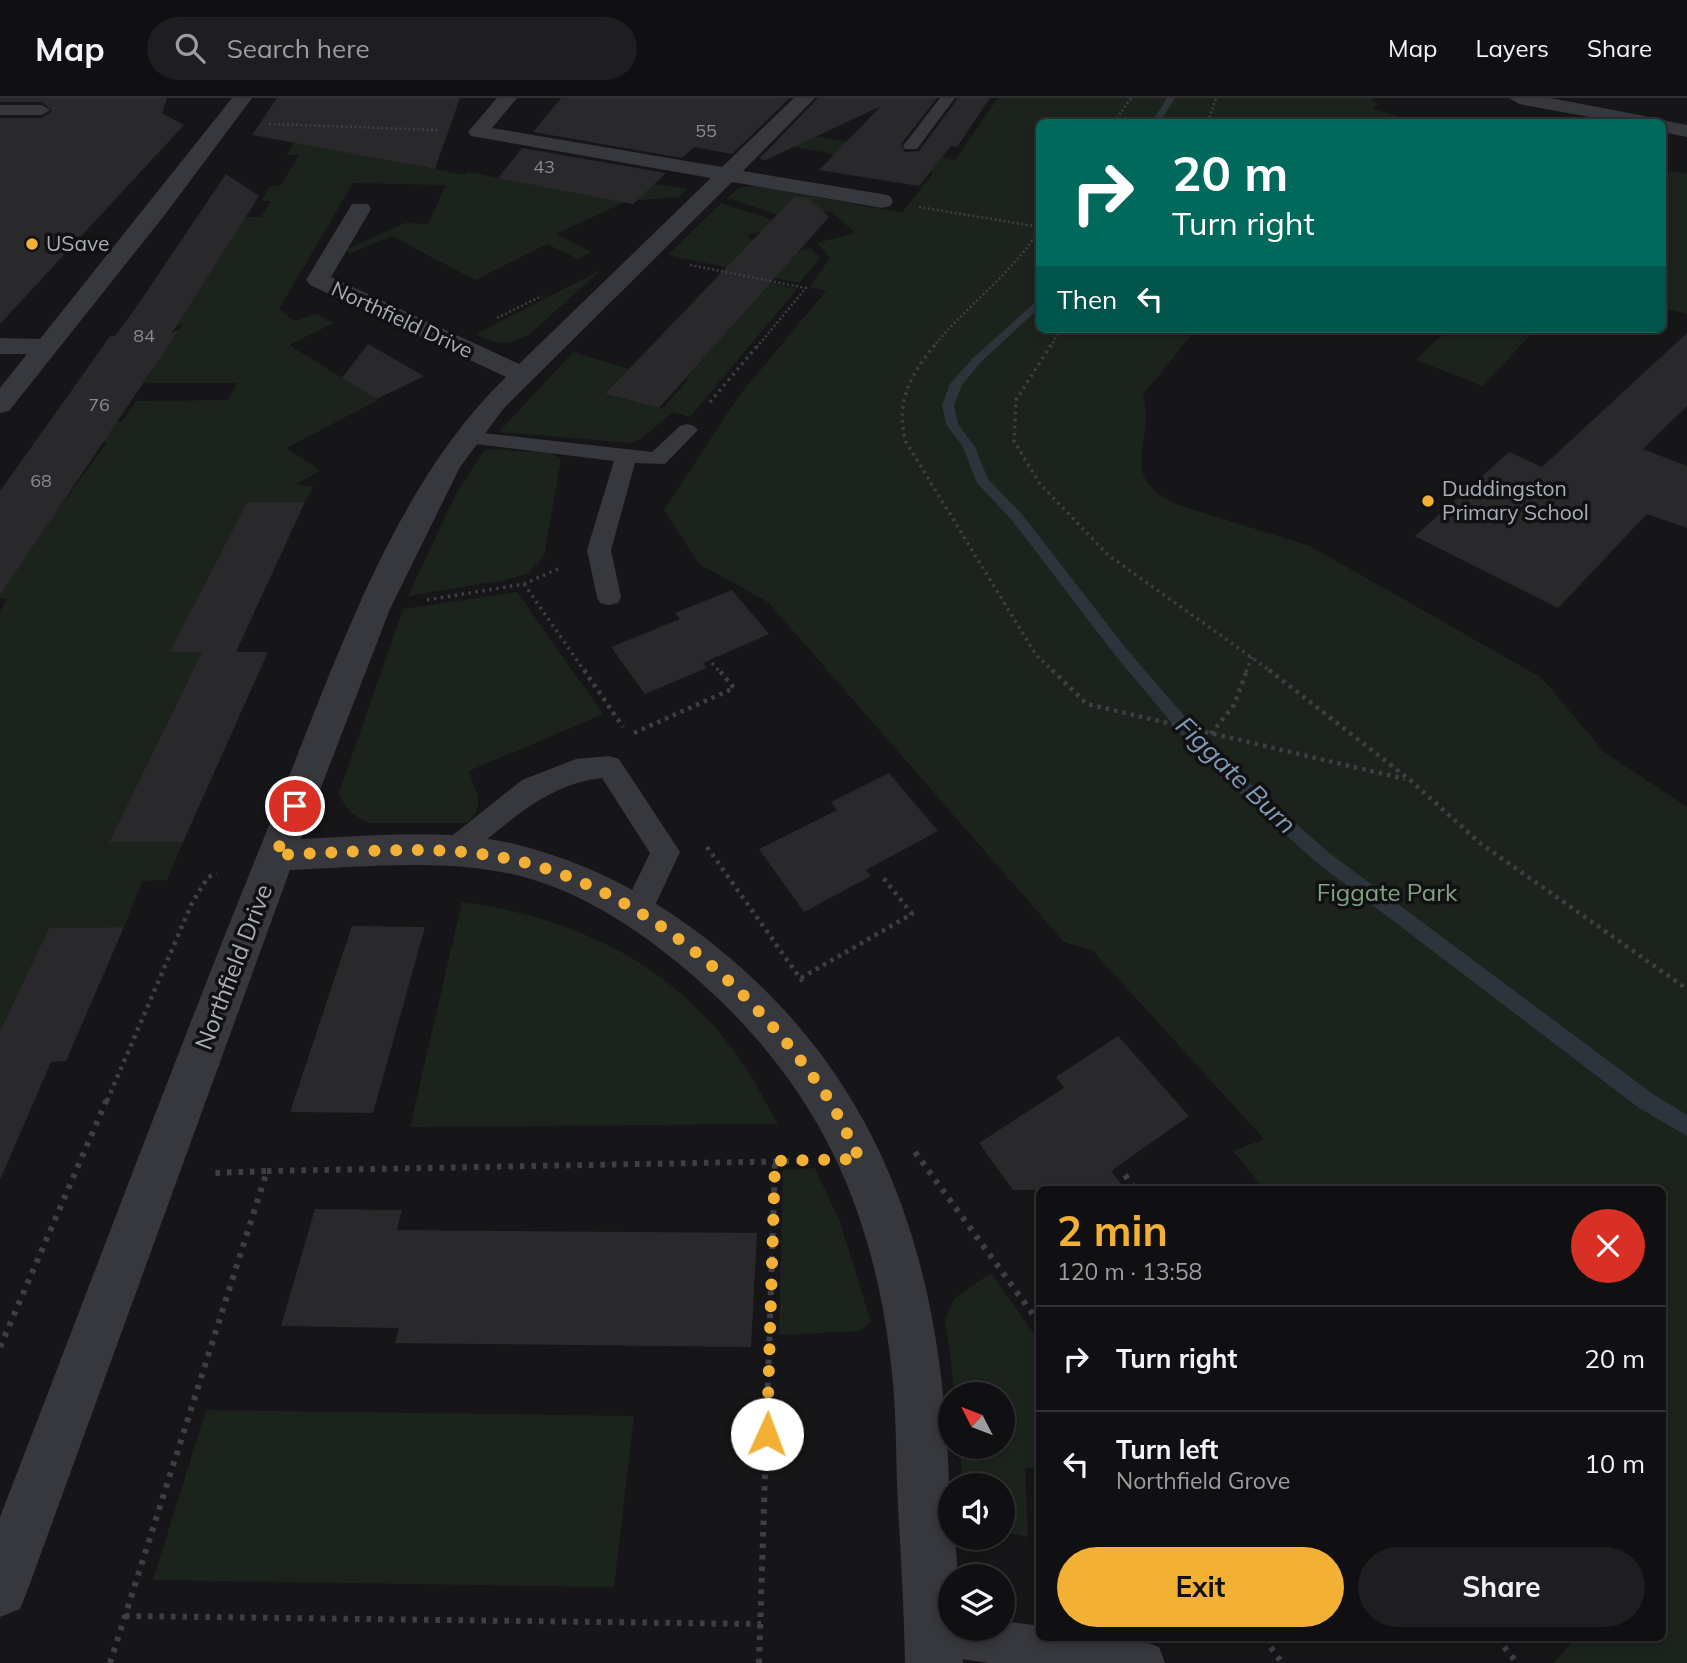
<!DOCTYPE html>
<html lang="en">
<head>
<meta charset="utf-8">
<style>
	:root { --surface:#101012; --page:#1e1e20; --text:#f1f3f6; --muted:#9c9d9f; --line:#303032; --accent:#f2b134 }
	body { margin:0; font-family:Mulish,sans-serif; background:var(--page); color:var(--text); height:100vh; display:flex; flex-direction:column; font-size:26px; white-space:nowrap }
	* { box-sizing:border-box; margin:0 }
	p { font-size:23px; color:var(--muted) }
	.icon { flex:none; width:38px; height:38px; fill:none; stroke:currentColor; stroke-width:2; stroke-linecap:round; stroke-linejoin:round }
	.map { position:relative; flex:1; overflow:hidden }
	.details { position:absolute; left:1036px; top:1088px; width:630px; height:455px; display:flex; flex-direction:column; background:var(--surface); border-radius:10px; box-shadow:0 4px 10px #0003,0 0 0 2px var(--line) }
	.details>* { flex:none }
	.banner { position:absolute; left:1036px; top:21px; width:630px; height:214px; border-radius:10px; box-shadow:0 4px 10px #0003,0 0 0 2px var(--line); background:#00695c; color:#fff; overflow:hidden }
	.needle { width:46px; rotate:312deg }
	.controls { position:absolute; left:938px; top:1284px; display:grid; gap:14px }
	.controls a { display:grid; place-items:center; width:77px; height:77px; border-radius:50%; background:var(--surface); box-shadow:0 4px 10px #0003,0 0 0 2px var(--line); font-size:35px }
	.pin { position:absolute; display:grid; place-items:center; width:60px; height:60px; color:#fff; margin:-30px; border:4px solid #fff; border-radius:50%; box-shadow:0 2px 7px #0007 }
	.me { position:absolute; width:77px; margin:-38px; rotate:2deg; stroke-linejoin:round; filter:drop-shadow(0 0 5px #0008) }
	.turn { display:flex; align-items:center; gap:24px; height:147px; padding:0 21px; font-size:32px }
	.turn .icon { width:91px; height:91px; stroke-width:2.5 }
	.turn b { display:block; font-size:49px; line-height:60px }
	.then { display:flex; align-items:center; height:66px; padding:0 21px; background:#0003; gap:14px; font-size:26px }
	.round { display:grid; place-items:center; flex:none; width:74px; height:74px; border-radius:37px; background:var(--page) }
	.summary { display:flex; align-items:center; justify-content:space-between; height:119px; padding:0 21px }
	h1 { font-size:42px; font-weight:700; line-height:52px; color:var(--accent) }
	.primary-button { display:flex; gap:14px; margin-top:auto; padding:14px 21px }
	.primary-button a { flex:1; height:80px; border-radius:42px; background:var(--accent); color:#111; font-size:28px; font-weight:700; line-height:80px; text-align:center }
	.primary-button a+a { background:var(--page); color:var(--text) }
	ul { padding:0; list-style:none }
	li { display:flex; align-items:center; gap:21px; height:105px; padding:0 21px; border-top:2px solid var(--line) }
	li div { flex:1 }
	li b { display:block; font-size:26px }
	li em { font-style:normal }
	header { display:flex; align-items:center; gap:42px; box-sizing:border-box; height:98px; padding:0 35px; background:var(--surface); border-bottom:2px solid var(--line) }
	header strong { font-size:33px }
	nav { display:flex; gap:38px; margin-inline-start:auto; font-size:24px }
	.search { width:490px; height:63px; background:var(--page); display:flex; align-items:center; gap:18px; box-sizing:border-box; padding:0 24px; border-radius:38px; color:var(--muted); font-size:26px }
	.map>svg:first-child { display:block }
</style>
</head>
<body>
<header>
<strong>Map</strong>
<div class="search"><svg class="icon" aria-label="search" viewBox="0 0 24 24"><circle cx="10" cy="10" r="6"/><path d="M15 15l6 6"/></svg>Search here</div>
<nav><a>Map</a><a>Layers</a><a>Share</a></nav>
</header>
<div class="map">
<svg width="1687" height="1565" viewBox="0 0 1687 1565">
	<rect width="100%" height="100%" fill="#161618"/>
	<!-- green -->
	<path fill="#1c231d" d="M998,0H1375L1371,3L1378,6L1373,11L1410,22L1407,24H1040V231H1196L1143,297C1157,345 1113,377 1178,407L1310,448L1542,580L1604,654L1687,709V1565H1554L1575,1540H1662V1092H1265L1233,1053L1264,1041L1092,852L1064,844L768,504L699,466L664,412L738,299L826,193L810,189L830,160L817,145L855,135L831,113L793,122L727,100L739,90L755,88L902,115L933,75L900,53L955,62Z
		M807,37L852,44L867,62L795,49Z
		M295,44L464,77L468,74L541,88L641,84L688,91L678,99L627,103L556,136L591,154L578,161L547,146L475,182L392,138L351,155L345,152L405,125L428,126L446,87L353,85L279,211L294,223L317,216L334,225L289,247L378,302L287,350L320,373L296,386L313,389L305,404H247L171,553L202,554L109,744H183L167,782L142,783L124,829L49,830L0,933V513L8,501L0,500V463L27,457L47,427L51,403H64L107,345H90L104,324H122L136,303L228,302L237,285H144L153,272H140L152,254H164L182,227H171L195,190L201,189L222,156L228,119H261L271,103H261L270,88H280L299,57H286Z
		M1662,72L1687,76V216L1663,210Z
		M721,105L788,127L747,137L769,161L811,150L820,160L799,185L668,157Z
		M601,172L530,236C511,248 496,247 476,236Z
		M770,184L797,191L690,319L673,314L642,340L631,345L499,334L573,254L629,271L606,297L662,311L688,282L685,281Z
		M1448,231H1531L1535,232L1483,288L1416,262Z
		M489,351L551,355L561,361L544,459L528,475L505,482L408,498L457,394L483,354Z
		M517,494L603,616L469,673C475,694 488,709 466,725H368C353,717 345,711 339,695L403,511Z
		M462,804C571,819 668,863 734,953C751,975 764,1002 778,1026L410,1029Z
		M815,1070L840,1124L871,1224L859,1233L779,1237L783,1072Z
		M991,1175L1039,1243V1370H1025L1028,1439L1003,1434V1388H963L960,1349H1003V1297H955L945,1220L954,1201Z
		M206,1312L634,1318L614,1489L153,1482Z"/>
	<g fill="none" stroke-linecap="round" stroke-linejoin="round">
		<!-- stream -->
		<path fill="#2c353c" fill-rule="evenodd" d="M1167,0H1175L1160,24H1152Z
			M1040,200V209L980,265L962,287L954,307L958,326L975,349L988,381L1021,415L1125,549L1214,653L1328,754L1653,996L1687,1017V1038L1639,1010L1316,764L1202,661L1115,557L1011,421L977,385L963,349L946,326L942,307L950,286L972,261Z"/>
	</g>
	<!-- building -->
	<path fill="#29292c" d="M0,0H167L162,15L184,27L0,226V20H42L52,13L42,4H0Z
		M277,0H460L435,71L252,37Z
		M561,0H790L732,56L694,49L682,60L533,34Z
		M818,0H937L901,46L905,54L919,53L958,0H990L957,49L951,48L919,88L819,72L881,8L766,62L759,61Z
		M522,50L666,75L633,106L498,80Z
		M226,76L259,98L172,235L179,232L0,497V393L101,251L110,238H115L139,205Z
		M795,98L808,100L829,119L659,310L605,296Z
		M1687,235V308L1643,351L1687,368V430L1647,416L1558,510L1415,438L1509,354L1542,369Z
		M368,246L424,278L377,301L342,280Z
		M247,404H305L236,554H226H268L183,744H109L202,554H170Z
		M732,492L769,536L703,565L707,570L645,596L611,549L680,521L675,515Z
		M889,675L938,733L866,772L871,778L804,814L759,751L837,712L831,704Z
		M352,828L425,829L373,1015L290,1014Z
		M124,829L66,963L51,964L0,1082V933L49,830Z
		M1118,938L1189,1018L1111,1073L1126,1092H1013L979,1045L1064,990L1056,979Z
		M315,1111L402,1112L397,1132L757,1135L751,1249L395,1245L399,1230L281,1228Z"/>
	<g fill="none" stroke-linecap="round" stroke-linejoin="round">
		<!-- path-far3 -->
		<path stroke="#3d3f44" stroke-width="2.5" stroke-dasharray="2 2.5" stroke-linecap="butt" d="M1114,24L1131,0
			M1208,24L1216,0
			M269,26L438,32
			M919,109L1040,129
			M690,167L806,190L757,249
			M497,220L542,198
			M933,249C967,207 1011,177 1040,131
			M1050,249L1061,231"/>
		<!-- path-far2 -->
		<path stroke="#3d3f44" stroke-width="3.5" stroke-dasharray="2.5 4.5" stroke-linecap="butt" d="M935,247C910,277 895,305 906,344L1036,557L1054,574
			M1051,247L1016,302L1014,343L1040,386L1108,457L1272,574
			M710,304L758,247
			M524,486L585,574
			M427,502L524,486L560,470
			M712,565L720,574
			M1246,574L1252,559"/>
		<!-- path-far1 -->
		<path stroke="#3d3f44" stroke-width="4.5" stroke-dasharray="3.5 5" stroke-linecap="butt" d="M584,572L623,629
			M1052,572L1087,606L1405,681
			M1269,572L1410,682L1480,745L1687,891
			M634,635L734,590L719,572
			M1211,636L1234,607L1247,572
			M707,749L805,887
			M801,880L912,816L881,777
			M107,1003L192,805L208,779L217,776"/>
		<!-- path -->
		<path stroke="#3d3f44" stroke-width="6" stroke-dasharray="4.5 7" stroke-linecap="butt" d="M915,1054L1040,1226
			M267,1073L801,1063
			M1125,1077L1135,1092
			M0,1249L107,1001
			M125,1518L761,1526
			M1264,1540L1282,1565
			M1497,1540L1517,1565
			M110,1565L267,1073L213,1075
			M759,1565L775,1063"/>
		<!-- lane -->
		<path fill="#37383d" fill-rule="evenodd" d="M940,0H955L917,51H905L903,48Z
			M0,7H42L50,12L42,17H0Z
			M687,326L694,328L698,332L665,366L635,365L611,452L621,499L618,505L609,507L600,505L597,499L587,452L614,363L466,345L458,344L455,339L458,334L466,333L652,354L680,328Z
			M609,658L619,661L680,754L649,820L638,824L627,820L623,811L650,755L602,680C545,686 506,727 463,761L453,765L443,761L438,753L443,745L522,682L576,661Z
			M934,1513L950,1515V1531H1003V1523L1040,1528V1540C1079,1540 1122,1534 1159,1549L1165,1565H989L934,1557L918,1551L912,1535L918,1519Z"/>
		<!-- street -->
		<path fill="#37383d" fill-rule="evenodd" d="M232,0H252L167,114L9,313L0,315V290L27,256H0V240L40,241Z
			M497,0H517L492,30L722,69L794,0H815L743,73L882,96L890,98L893,103L890,108L882,110L732,84L504,310L460,369L390,511L301,741C374,738 451,729 522,748C600,768 669,808 730,860C909,1012 950,1216 950,1440H955L958,1479H950V1531H961L963,1565H905C904,1506 900,1447 897,1387C896,1350 896,1312 892,1275C875,1113 820,990 698,882C647,837 586,795 520,778C445,760 366,769 290,772L28,1491L20,1511L0,1519V1419C93,1180 182,940 279,703C337,561 394,387 506,279L310,187L306,182L352,106H368L371,111L331,179L519,266L711,80L471,38L468,34Z
			M1509,0H1550L1645,18L1655,24L1662,22L1687,27V39L1662,34V24H1617L1519,6Z"/>
	</g>
	<g fill="none" stroke-linecap="round" stroke-linejoin="round">
		<!-- route -->
		<path stroke="#f2b134" stroke-width="12" stroke-dasharray="0 21.6" d="M295,708L276,757C341,755 424,747 488,757C629,778 750,885 828,1000C840,1019 849,1041 860,1061L775,1063L767,1336"/>
	</g>
	<!-- markers -->
	<g fill="#f2b134" stroke="#111113" stroke-width="2.5">
		<circle cx="32" cy="146" r="7"/>
		<circle cx="1428" cy="403" r="7"/>
	</g>
	<g text-anchor="middle" stroke-width="7" stroke-linejoin="round" paint-order="stroke">
		<!-- far-number labels -->
		<g font-size="18" fill="#888b94">
			<text x="706" y="39">55</text>
			<text x="544" y="75">43</text>
			<text x="144" y="244">84</text>
			<text x="99" y="313">76</text>
			<text x="41" y="389">68</text>
		</g>
		<!-- far-poi labels -->
		<g font-size="21" fill="#a8adb8" stroke="#111113" text-anchor="start">
			<text x="46" y="153">USave</text>
			<text x="1442" y="398">Duddingston<tspan x="1442" dy="24">Primary School</tspan></text>
		</g>
		<!-- far-street labels -->
		<g font-size="21" fill="#a8adb8" stroke="#111113">
			<text transform="translate(402 222) rotate(25)" y="7">Northfield Drive</text>
		</g>
		<!-- park labels -->
		<g font-size="24" fill="#7fa381" stroke="#111113">
			<text x="1387" y="803">Figgate Park</text>
		</g>
		<!-- street labels -->
		<g font-size="24" fill="#a8adb8" stroke="#111113">
			<text transform="translate(234 869) rotate(-69)" y="8">Northfield Drive</text>
		</g>
		<!-- water labels -->
		<g font-size="26" font-style="italic" fill="#7f9bb3" stroke="#111113">
			<text transform="translate(1236 677) rotate(44)" y="9">Figgate Burn</text>
		</g>
	</g>
</svg>
<div class="controls">
<a><svg class="needle" viewBox="-14 -14 28 28"><path d="M0-13l5 13h-10z" fill="#e53935"/><path d="M0 13l5-13h-10z" fill="#9c9d9f"/></svg></a>
<a><svg class="icon" aria-label="sound" viewBox="0 0 24 24"><path d="M4 9h4l5-4v14l-5-4H4zM17 9q2 3 0 6"/></svg></a>
<a><svg class="icon" aria-label="layers" viewBox="0 0 24 24"><path d="M12 4l9 5-9 5-9-5zM3 14l9 5 9-5"/></svg></a>
</div>
<div class="pin" style="left:295px;top:708px;background:#d93025"><svg class="icon" aria-label="arrive" viewBox="0 0 24 24"><path d="M6 21V4h12l-3 4 3 4H6"/></svg></div>
<svg class="me" style="left:767px;top:1336px" viewBox="-20 -20 40 40"><circle r="19" fill="#fff"/><path d="M0-13L10 11 0 6-10 11z" fill="#f2b134"/></svg>
<div class="banner">
<div class="turn"><svg class="icon" aria-label="right" viewBox="0 0 24 24"><path d="M7 20v-9h11M14 6l5 5-5 5"/></svg><div><b>20 m</b>Turn right</div></div>
<div class="then">Then<svg class="icon" aria-label="left" viewBox="0 0 24 24"><path d="M17 20v-9H6M10 6l-5 5 5 5"/></svg></div>
</div>
<section class="details">
<div class="summary"><div><h1>2 min</h1><p>120 m · 13:58</p></div><a class="round" style="background:#d93025;color:#fff"><svg class="icon" aria-label="close" viewBox="0 0 24 24"><path d="M6 6l12 12M18 6L6 18"/></svg></a></div>
<ul>
<li><svg class="icon" aria-label="right" viewBox="0 0 24 24"><path d="M7 20v-9h11M14 6l5 5-5 5"/></svg><div><b>Turn right</b></div><em>20 m</em></li>
<li><svg class="icon" aria-label="left" viewBox="0 0 24 24"><path d="M17 20v-9H6M10 6l-5 5 5 5"/></svg><div><b>Turn left</b><p>Northfield Grove</p></div><em>10 m</em></li>
</ul>
<div class="primary-button"><a>Exit</a><a>Share</a></div>
</section>
</div>
</body>
</html>
